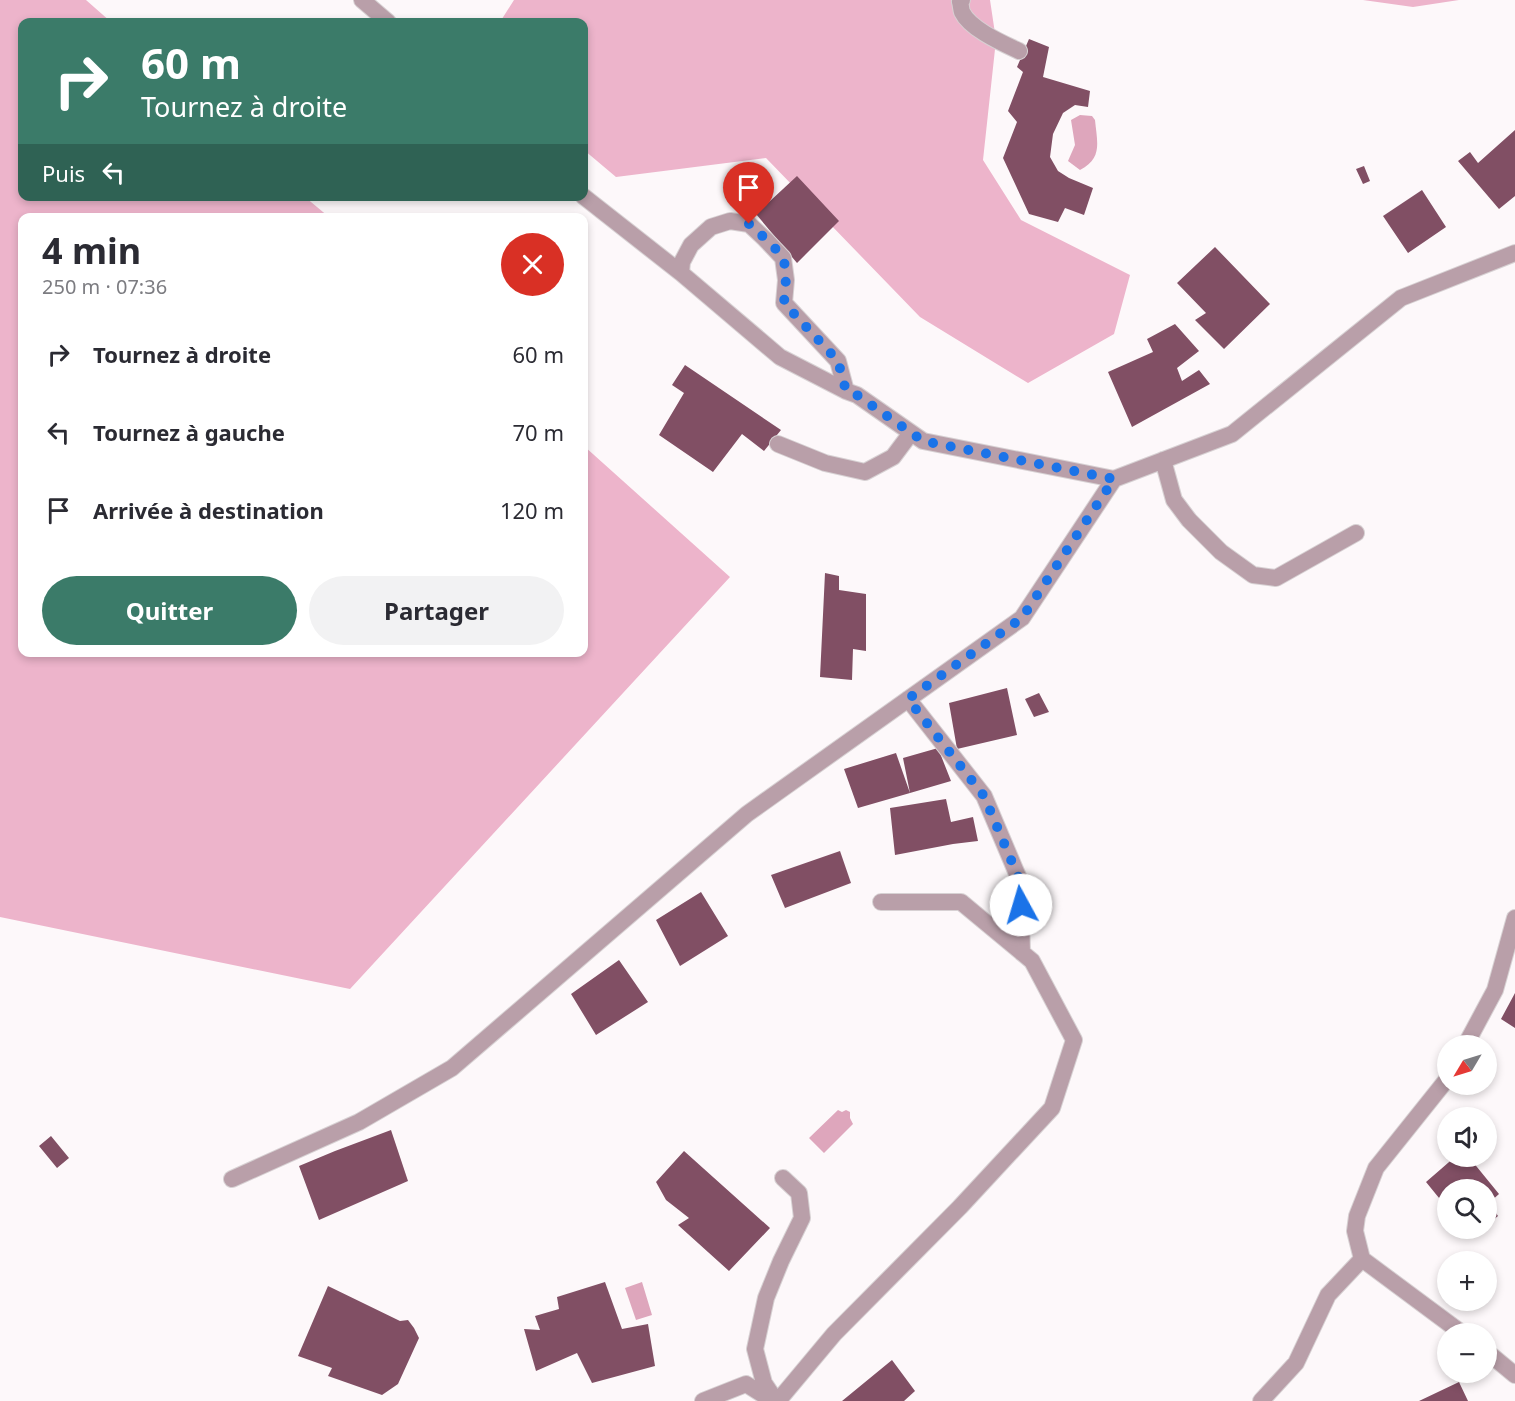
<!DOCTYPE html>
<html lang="fr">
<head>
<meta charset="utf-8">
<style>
	:root { --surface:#fff; --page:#f2f2f3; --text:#2b2b33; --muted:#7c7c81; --accent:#3b7b69 }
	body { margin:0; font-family:"Noto Sans",sans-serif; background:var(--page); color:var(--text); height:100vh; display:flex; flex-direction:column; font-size:22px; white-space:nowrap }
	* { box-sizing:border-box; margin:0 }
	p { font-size:20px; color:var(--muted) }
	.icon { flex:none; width:33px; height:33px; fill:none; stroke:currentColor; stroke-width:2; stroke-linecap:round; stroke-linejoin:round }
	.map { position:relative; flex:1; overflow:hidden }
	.sheet { position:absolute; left:18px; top:213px; width:570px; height:444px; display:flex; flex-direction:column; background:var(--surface); border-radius:12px; box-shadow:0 3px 9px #0003 }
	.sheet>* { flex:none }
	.guide { position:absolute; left:18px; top:18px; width:570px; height:183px; border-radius:12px; box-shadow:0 3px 9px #0003; background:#3b7b69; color:#fff; overflow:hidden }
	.needle { width:39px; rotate:232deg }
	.buttons { position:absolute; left:1437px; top:1035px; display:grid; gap:12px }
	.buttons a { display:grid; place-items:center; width:60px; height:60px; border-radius:50%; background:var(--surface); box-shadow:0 3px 9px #0003; font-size:30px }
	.pin { position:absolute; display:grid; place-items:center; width:51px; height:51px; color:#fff; margin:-62px -26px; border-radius:50% 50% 50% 0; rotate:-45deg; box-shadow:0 0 6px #0007 }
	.pin .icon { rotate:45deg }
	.me { position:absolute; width:66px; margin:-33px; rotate:354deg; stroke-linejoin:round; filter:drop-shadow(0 0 4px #0008) }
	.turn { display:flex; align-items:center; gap:21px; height:126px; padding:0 24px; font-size:27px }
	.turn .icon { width:78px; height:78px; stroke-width:2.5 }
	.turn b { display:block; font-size:42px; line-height:51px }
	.then { display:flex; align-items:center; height:57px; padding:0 24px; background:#0003; gap:12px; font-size:22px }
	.round { display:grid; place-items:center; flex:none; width:63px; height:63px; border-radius:32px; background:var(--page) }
	.headline { display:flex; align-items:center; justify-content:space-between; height:102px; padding:0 24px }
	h1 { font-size:36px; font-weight:700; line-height:45px }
	.action { display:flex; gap:12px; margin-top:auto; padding:12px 24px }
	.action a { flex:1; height:69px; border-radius:36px; background:var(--accent); color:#fff; font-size:24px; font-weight:700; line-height:69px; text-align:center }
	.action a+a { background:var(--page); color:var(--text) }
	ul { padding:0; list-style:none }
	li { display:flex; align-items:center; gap:18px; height:78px; padding:0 24px }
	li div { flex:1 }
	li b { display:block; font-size:22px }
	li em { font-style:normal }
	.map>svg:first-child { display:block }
</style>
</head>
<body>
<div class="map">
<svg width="1515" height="1401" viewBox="0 0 1515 1401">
	<rect width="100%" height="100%" fill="#fdf8fa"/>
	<!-- forest -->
	<path fill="#edb4cb" d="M0,0H86L111,22H22V196L305,197L329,217L22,218V652H584V446L730,577L350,989L0,917Z
		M514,0H990L996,40L983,160L1021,220L1130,275L1114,334L1028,383L920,317L766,158L616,177L584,150V22H500Z
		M1363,0H1459L1413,7Z"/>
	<!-- water -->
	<path fill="#dea6bc" d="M1080,115L1092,116L1095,120C1097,142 1103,158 1080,170L1068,161L1075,145L1071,120Z
		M838,1110L842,1112L846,1110L850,1112V1118L853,1124L824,1153L809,1138Z
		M642,1282L652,1315L636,1320L625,1288Z"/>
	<!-- building -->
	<path fill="#814f64" d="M1029,39L1049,47L1043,77L1090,91L1088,107L1075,105L1063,113L1053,134L1050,157L1058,171L1069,178L1093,188L1084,215L1065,208L1058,222L1029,214L1003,158L1017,122L1008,111L1023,72L1017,67Z
		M1515,130V196L1499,209L1458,161L1470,152L1478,163Z
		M1364,166L1370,181L1363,184L1356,169Z
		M797,176L839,221L797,263L756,214Z
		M1422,190L1446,227L1408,253L1383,216Z
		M1215,247L1270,304L1224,349L1195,320L1206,313L1177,283Z
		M1175,324L1199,351L1177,368L1182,381L1199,370L1210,384L1132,427L1108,372L1153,352L1147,339Z
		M685,365L781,430L764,451L742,434L713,472L659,435L684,393L672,385Z
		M825,573L839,576V590L866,594V651L853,649L852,680L820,677Z
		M1007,688L1017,735L957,749L949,703Z
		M1039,693L1049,712L1034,717L1025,699Z
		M938,748L951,781L910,793L903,758Z
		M896,753L910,793L858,808L844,769Z
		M946,799L951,822L973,817L978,841L953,844L895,855L890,808Z
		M840,851L851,883L785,908L771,875Z
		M701,892L728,936L680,966L656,920Z
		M619,960L648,1002L596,1035L571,994Z
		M1515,993V1028L1501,1019Z
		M391,1130L408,1181L319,1220L299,1166L335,1151Z
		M51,1136L69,1158L57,1168L39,1146Z
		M684,1151L770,1228L729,1271L678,1225L689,1218L666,1200L656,1182Z
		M1456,1156H1468L1499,1194L1489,1203L1498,1216L1486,1226V1190H1448V1209L1426,1182Z
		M1464,1228H1483L1472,1238Z
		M605,1282L622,1329L648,1324L655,1366L592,1383L577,1353L536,1371L524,1329L540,1330L535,1316L559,1309L557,1297Z
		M328,1286L400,1321L408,1320L414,1328L419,1338L398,1384L382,1395L328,1376L332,1368L298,1356Z
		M892,1360L915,1391L904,1401H842Z
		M1459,1382L1468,1401H1419Z"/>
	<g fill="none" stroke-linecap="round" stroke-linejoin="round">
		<defs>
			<path id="minor" d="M362,0L388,22
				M962,0L960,2C961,5 961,9 962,12C970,29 1002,43 1019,51
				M583,196L681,273
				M846,391L838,361L784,303L786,280L783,258L765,239L749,224L730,221L711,227L691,245L682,262L681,273L780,357L846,391L857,395L923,441L1114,479
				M778,444L825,463L865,472L893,457L911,433
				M1163,460L1174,500L1189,520L1221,552L1253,575L1276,578L1356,533
				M908,699L984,796L1020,881L1022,953
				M1465,1046L1495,990L1515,918
				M1448,1078L1376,1168L1357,1216L1355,1231L1362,1259L1463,1334
				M232,1179L359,1122L452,1068L747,814L1022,618L1114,479L1232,434L1401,298L1515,253
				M1486,1351L1515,1375
				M703,1401L746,1384L773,1401
				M776,1401L764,1383L755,1349L766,1298L781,1261L802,1218L799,1193L783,1178
				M778,1401L834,1334L960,1207L1052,1108L1074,1040L1032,961L961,902H881
				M1261,1401L1296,1363L1328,1295L1362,1259"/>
		</defs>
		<!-- minor casing -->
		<use href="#minor" stroke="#d7d1d3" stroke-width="18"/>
		<!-- minor -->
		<use href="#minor" stroke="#b99fa9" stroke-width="16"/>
	</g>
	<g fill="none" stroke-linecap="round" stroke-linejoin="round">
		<!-- route -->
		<path stroke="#1a73e8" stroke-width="10" stroke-dasharray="0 18" d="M749,224C757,231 779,250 783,259C788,272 785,289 784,303L838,361L846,391L857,395L923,441L1114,479L1022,618L908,699L984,796L1020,881L1021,905"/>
	</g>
</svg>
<div class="buttons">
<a><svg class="needle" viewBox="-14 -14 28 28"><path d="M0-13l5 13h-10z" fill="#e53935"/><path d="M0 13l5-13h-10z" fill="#7c7c81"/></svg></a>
<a><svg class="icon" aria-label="sound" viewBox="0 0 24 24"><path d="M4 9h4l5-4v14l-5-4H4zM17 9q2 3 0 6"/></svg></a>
<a><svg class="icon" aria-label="search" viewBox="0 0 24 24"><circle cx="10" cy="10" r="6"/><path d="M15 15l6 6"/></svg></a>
<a>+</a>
<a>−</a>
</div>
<div class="pin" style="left:749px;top:224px;background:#d93025"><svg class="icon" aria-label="arrive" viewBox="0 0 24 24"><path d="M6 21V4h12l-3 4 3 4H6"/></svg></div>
<svg class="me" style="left:1021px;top:905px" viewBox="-20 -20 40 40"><circle r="19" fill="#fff"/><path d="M0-13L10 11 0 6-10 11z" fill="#1a73e8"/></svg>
<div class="guide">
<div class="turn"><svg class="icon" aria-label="right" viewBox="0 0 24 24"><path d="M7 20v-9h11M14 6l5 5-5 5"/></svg><div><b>60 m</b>Tournez à droite</div></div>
<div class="then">Puis<svg class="icon" aria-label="left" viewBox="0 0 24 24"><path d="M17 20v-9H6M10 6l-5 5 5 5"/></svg></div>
</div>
<section class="sheet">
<div class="headline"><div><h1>4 min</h1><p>250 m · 07:36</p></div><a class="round" style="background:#d93025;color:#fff"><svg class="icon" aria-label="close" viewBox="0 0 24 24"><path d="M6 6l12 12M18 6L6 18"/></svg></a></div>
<ul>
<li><svg class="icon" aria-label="right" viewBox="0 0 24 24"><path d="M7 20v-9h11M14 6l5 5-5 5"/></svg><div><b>Tournez à droite</b></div><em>60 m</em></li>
<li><svg class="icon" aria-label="left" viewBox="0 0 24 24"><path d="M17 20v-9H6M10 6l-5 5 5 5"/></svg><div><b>Tournez à gauche</b></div><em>70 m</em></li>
<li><svg class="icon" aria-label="arrive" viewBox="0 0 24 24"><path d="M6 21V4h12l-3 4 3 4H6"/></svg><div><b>Arrivée à destination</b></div><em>120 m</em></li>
</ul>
<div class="action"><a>Quitter</a><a>Partager</a></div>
</section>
</div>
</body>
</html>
